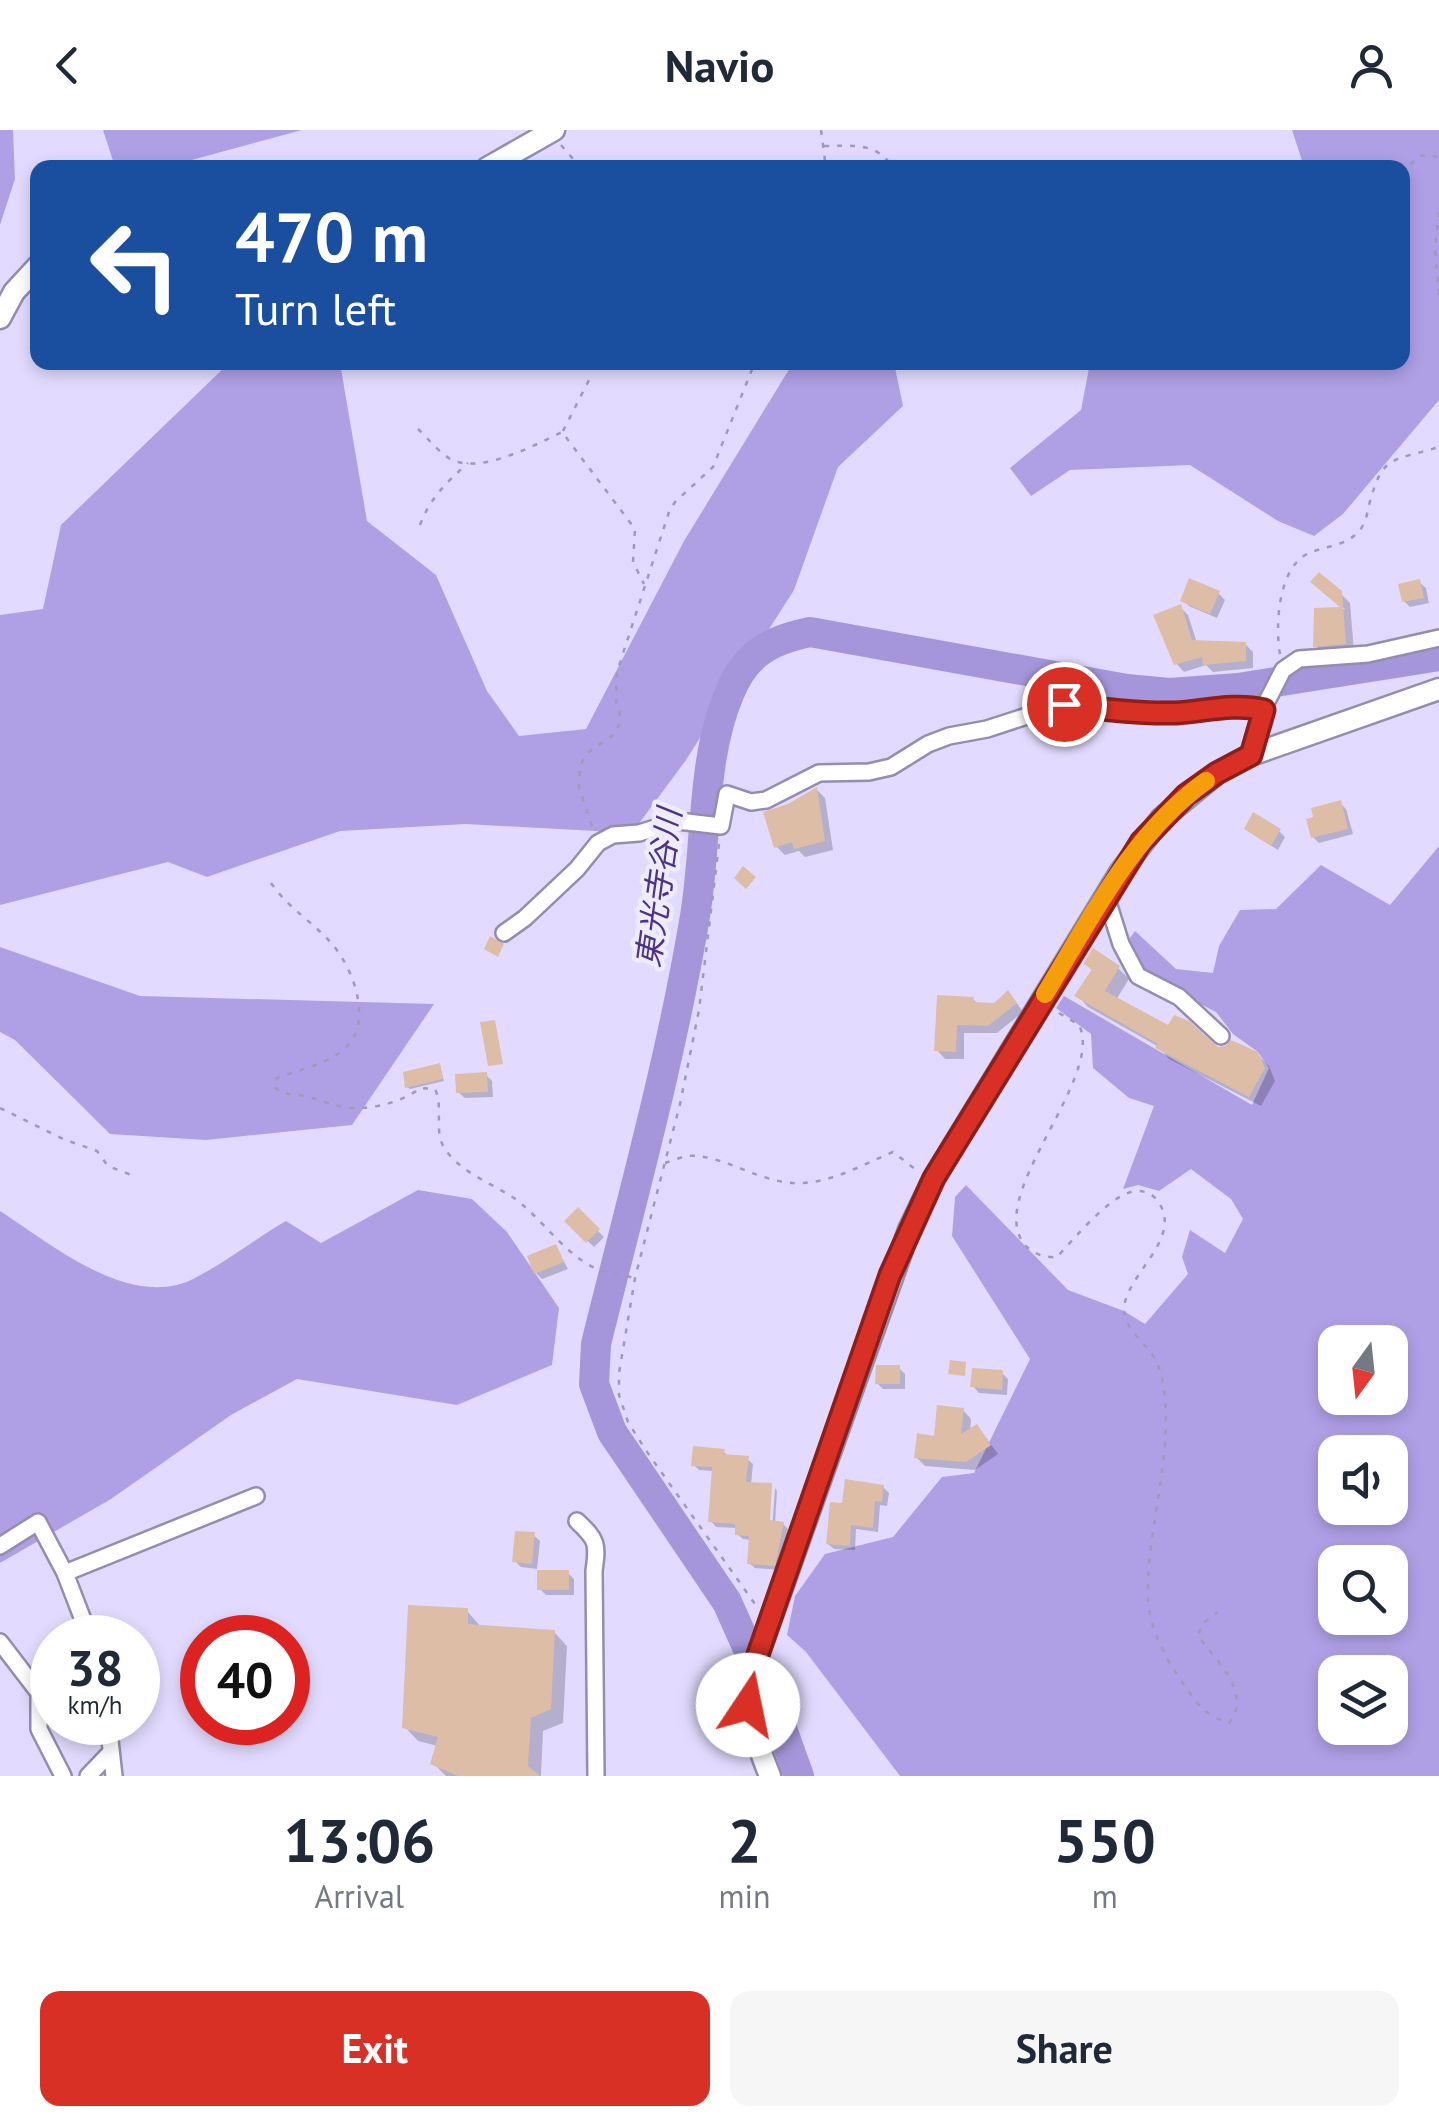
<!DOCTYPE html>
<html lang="en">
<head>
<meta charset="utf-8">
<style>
	:root { --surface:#fff; --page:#f6f6f7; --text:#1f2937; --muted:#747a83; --accent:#d93025 }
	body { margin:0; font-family:"PT Sans","Noto Sans JP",sans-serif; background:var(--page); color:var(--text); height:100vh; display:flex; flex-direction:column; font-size:38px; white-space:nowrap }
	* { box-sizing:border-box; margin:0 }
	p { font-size:32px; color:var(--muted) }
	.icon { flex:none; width:55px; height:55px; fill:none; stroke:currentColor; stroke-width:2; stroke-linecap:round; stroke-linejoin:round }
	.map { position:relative; height:1646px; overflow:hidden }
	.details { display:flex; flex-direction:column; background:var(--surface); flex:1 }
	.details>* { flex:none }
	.guide { position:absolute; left:30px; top:30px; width:1380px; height:210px; border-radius:20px; box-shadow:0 5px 15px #0003; background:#1a4fa0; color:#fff; overflow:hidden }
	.needle { width:65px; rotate:195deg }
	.fabs { position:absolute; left:1318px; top:1195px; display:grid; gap:20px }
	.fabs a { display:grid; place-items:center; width:90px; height:90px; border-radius:20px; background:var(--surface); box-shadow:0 5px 15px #0003; font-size:50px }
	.speed { position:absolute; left:30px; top:1485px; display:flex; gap:20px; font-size:50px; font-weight:700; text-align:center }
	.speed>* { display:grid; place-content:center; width:130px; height:130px; border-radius:50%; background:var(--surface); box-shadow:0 5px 15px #0003; line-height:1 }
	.speed small { font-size:25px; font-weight:400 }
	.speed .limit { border:15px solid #d22; background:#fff; color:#111 }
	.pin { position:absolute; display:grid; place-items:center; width:85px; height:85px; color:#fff; margin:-42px; border:5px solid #fff; border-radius:50%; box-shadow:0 2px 10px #0007 }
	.me { position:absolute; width:110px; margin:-55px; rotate:11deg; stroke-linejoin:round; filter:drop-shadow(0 0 8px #0008) }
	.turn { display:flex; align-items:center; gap:35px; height:210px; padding:0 40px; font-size:45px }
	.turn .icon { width:130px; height:130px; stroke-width:2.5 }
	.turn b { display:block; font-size:70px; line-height:85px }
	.eta { display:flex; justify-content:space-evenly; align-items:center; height:170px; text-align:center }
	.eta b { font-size:60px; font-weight:700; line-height:70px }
	.primary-button { display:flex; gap:20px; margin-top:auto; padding:20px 40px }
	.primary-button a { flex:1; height:115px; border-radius:20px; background:var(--accent); color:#fff; font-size:40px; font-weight:700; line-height:115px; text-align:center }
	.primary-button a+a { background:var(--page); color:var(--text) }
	header { display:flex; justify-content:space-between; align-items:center; height:130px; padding:0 40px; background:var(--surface); font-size:45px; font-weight:700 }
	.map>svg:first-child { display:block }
</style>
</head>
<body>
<header><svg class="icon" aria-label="back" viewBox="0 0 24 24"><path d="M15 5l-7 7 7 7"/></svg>Navio<svg class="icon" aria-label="person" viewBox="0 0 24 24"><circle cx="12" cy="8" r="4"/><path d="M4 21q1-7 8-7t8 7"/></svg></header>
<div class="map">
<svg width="1439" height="1646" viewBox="0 0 1439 1646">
	<rect width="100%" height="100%" fill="#e2dbff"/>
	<!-- forest -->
	<path fill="#afa0e6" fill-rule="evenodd" d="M0,0H13L15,49L0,95Z
		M103,0H302L166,37H115Z
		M1292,0H1439V270L1343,384L1314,406L1278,391L1190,335L1070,340L1031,366L1010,338L1081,280L1090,233L1402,232V38L1304,37Z
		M229,233H340L367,391L436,445L487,561L519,606L586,599L684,411L793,233H894L903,276L838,337L794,460L686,630L632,703L466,694L340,701L207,747L168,732L0,775V485L43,479L61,395Z
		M1439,716V1646H900L806,1522L787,1505L795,1466L825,1424L893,1407L942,1347L974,1343L1030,1229L952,1106L955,1067L966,1055L1068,1160L1124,1181L1145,1194L1188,1144L1182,1127L1190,1100L1225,1123L1243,1089L1231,1069L1191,1039L1159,1061L1138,1055L1123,1059L1154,976L1129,968L1093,938L1091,904L1056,878L1064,866L1252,975L1269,938L1258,922L1233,904L1216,882L1142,844L1126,813L1135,801L1176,839L1213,843L1219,816L1240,780L1276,779L1321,735L1390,775ZM1335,1212H1390V1268H1335ZM1335,1322H1390V1378H1335ZM1335,1432H1390V1488H1335ZM1335,1542H1390V1598H1335Z
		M0,817L140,866L434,874L352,995L206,1010L110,1004L15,910L0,902Z
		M418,1060L472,1069L507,1102L559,1178L552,1235L457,1275L297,1249L231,1285L111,1369L0,1433V1081C50,1113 131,1182 195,1148C226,1132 255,1109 286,1091L321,1113Z"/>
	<!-- shadow -->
	<path fill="#0003" d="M1419,452L1426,458L1429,473L1410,477L1404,471Z
		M1322,460L1340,463L1350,473L1354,522L1325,524L1316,516V480L1345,479Z
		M1219,464L1225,470L1217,488L1189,476L1183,470Z
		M1180,477L1188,485L1197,513L1245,514L1253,522V538L1213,542L1206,535L1184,542L1176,533Z
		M817,660L825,668L833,720L805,727L799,721L785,725L776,716L789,676Z
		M1340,673L1346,679L1353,704L1319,713L1313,707Z
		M1279,701L1285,707L1278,720L1253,704Z
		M1086,834L1118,838L1129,849L1116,870L1217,919L1257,924L1269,936L1275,951L1261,976L1169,929L1159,917L1088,877L1078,866L1093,841Z
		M973,869L979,875L1016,872L1023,882L997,903H964V929H945L937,920Z
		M440,936L444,951L410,959L407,957Z
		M486,945L492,951L493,967L465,968L458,962Z
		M578,1081L604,1107L594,1117L567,1091Z
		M556,1117L568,1139L542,1149L536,1143Z
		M899,1238L905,1244V1259H883L877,1253Z
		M1002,1243L1008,1249L1007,1265L979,1263L973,1256Z
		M963,1280L971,1289L970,1301L985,1306L998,1324L975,1340L925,1336L917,1328Z
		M723,1321L729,1327L747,1329L753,1334L751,1354L773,1357H770L767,1402L772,1403L775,1358L777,1361L775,1393L783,1394L788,1399L780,1440L755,1438L749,1433L751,1410L743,1409L737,1404L738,1398L716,1397L711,1391L714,1341L699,1340L694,1335Z
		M883,1357L889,1363L887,1376L880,1375L878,1402L856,1399L855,1420L834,1419L828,1414L844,1375Z
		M533,1405L540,1411L537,1439L521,1437L515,1431Z
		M568,1443L574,1449V1465H546L540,1459Z
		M467,1481L481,1497L554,1502L567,1516L563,1593L543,1601L541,1646H446L433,1633L438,1616L418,1611L405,1597Z"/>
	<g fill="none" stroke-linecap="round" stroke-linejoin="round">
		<!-- river -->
		<path stroke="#a596db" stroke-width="30" d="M799,1646L776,1582L727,1472L612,1302L594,1254L596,1214C631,1072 671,930 695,786C707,715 701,628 730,562C746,523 771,510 810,502L1127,559L1169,563L1238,558L1439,526"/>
	</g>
	<!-- building -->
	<path fill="#debda7" d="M1319,442L1342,461L1346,514L1313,517L1314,478L1340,477L1310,452Z
		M1189,448L1220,461L1210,484L1180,471Z
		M1420,449L1424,468L1402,472L1398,454Z
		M1181,474L1192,510L1246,512V531L1203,535L1202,527L1174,535L1153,485Z
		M817,657L825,711L794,719L792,712L774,718L763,682L788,674Z
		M1341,670L1348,699L1311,708L1306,689L1313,687L1311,678Z
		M1253,682L1281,699L1271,716L1244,699Z
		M743,736L756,747L746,759L734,748Z
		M490,806L504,814L498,827L484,819Z
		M1093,818L1120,836L1105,861L1168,895L1174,885L1189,891L1218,917L1225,916L1231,910L1258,922L1265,938L1249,967L1155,918L1158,914L1074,866L1092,839L1083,834Z
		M1008,860L1017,873L988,896L957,895L956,922L934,921L937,865L974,867V872L994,873Z
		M495,890L503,934L488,936L480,892Z
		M440,933L443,949L405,958L403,942Z
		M487,942L488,962L456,963L455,944Z
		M578,1077L600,1099L586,1113L564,1091Z
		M556,1114L564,1132L534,1144L527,1126Z
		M950,1230L966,1232L965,1246L948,1244Z
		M876,1235H900V1254H875Z
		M972,1238L1003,1240L1002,1260L970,1257Z
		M937,1275L964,1278L961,1304L977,1294L991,1315L966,1332L914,1328L917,1303L934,1306Z
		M693,1316L725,1319L724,1324L749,1326L746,1352L772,1353L770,1390L784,1392L775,1436L747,1434L749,1406L735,1405V1394L708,1392L712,1337L691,1336Z
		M845,1349L884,1355L882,1372L875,1371L873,1398L851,1395L850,1416L826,1414L830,1372L842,1373Z
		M515,1401L535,1402L532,1434L512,1432Z
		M537,1440H569V1460H537Z
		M408,1475L468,1478V1494L555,1500L551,1579L531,1588L528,1636L540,1646H458L430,1634L438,1607L402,1598Z"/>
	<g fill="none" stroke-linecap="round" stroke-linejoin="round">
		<defs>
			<path id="minor" d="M1251,625L1266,573L1283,540L1299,529L1368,524L1439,508
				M1106,766L1121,814L1138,846L1179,867L1221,906
				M504,803L525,788L577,739L598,713L613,705L639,703L678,691L721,696L727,664L751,672L766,670L819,643L869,642L891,637L928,614L949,606L987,599L1064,574L1134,582L1176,583L1248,576L1264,580
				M577,1391C597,1410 598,1413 594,1441L596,1646
				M0,1416L38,1392L65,1443L90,1508
				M65,1443L256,1366
				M0,1512L39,1563V1599L63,1646
				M108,1592L114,1646
				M88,1646L111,1622"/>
			<path id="tertiary" d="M487,38L554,0
				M0,188L14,162L38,136
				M770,1646C757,1614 747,1585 749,1550L909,1100L934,1048L1121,741L1161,689L1217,643L1251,625L1439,559"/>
		</defs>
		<!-- minor casing -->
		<use href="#minor" stroke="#948dae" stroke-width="20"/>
		<!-- tertiary casing -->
		<use href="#tertiary" stroke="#948dae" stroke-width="25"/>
		<!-- path -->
		<path stroke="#9f9ab6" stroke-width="2.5" stroke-dasharray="5 8" stroke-linecap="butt" d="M821,0L826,38
			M561,15L581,38
			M824,16C852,16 876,11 893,38
			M1402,44L1418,26L1431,25L1439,28
			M1439,82L1435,119L1439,167
			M418,299C429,309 441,326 455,331C485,342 535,315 562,302L635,399L633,432L644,454
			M563,301L589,250
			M420,395C430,368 447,352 468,333
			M1280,524C1275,496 1278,439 1307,424C1323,416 1344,417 1357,403C1365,396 1367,385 1369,375C1383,323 1391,332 1439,317
			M592,696L579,657L580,636L586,624L616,603L621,589L616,571L617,542L669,382L675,372L713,337L755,232
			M719,714L699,880L680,974L635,1148L619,1243V1265L628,1292L647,1322L755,1474
			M271,753C289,779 312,791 332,814C354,839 375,896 342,921C324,935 298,940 277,948L274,957C284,965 292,964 304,966C317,968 330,975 343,977C367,981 402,973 420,958L435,959C444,978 433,1001 445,1019C460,1042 491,1053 514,1068C541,1088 560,1118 589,1135C602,1143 619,1144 634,1148
			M1059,883L1079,895C1106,949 978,1072 1028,1118C1036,1125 1047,1128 1057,1127C1074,1109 1113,1061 1137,1061C1146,1061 1152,1064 1157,1070C1186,1108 1124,1145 1124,1180C1124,1200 1148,1214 1156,1231C1160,1238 1163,1252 1164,1260C1173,1328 1147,1397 1148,1465C1148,1495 1164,1525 1180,1549C1194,1570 1204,1586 1229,1593C1253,1564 1216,1530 1198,1506L1202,1494L1218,1482
			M0,978L63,1009L97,1021L108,1036L134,1046
			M665,1033C672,1031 680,1027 688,1026C722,1023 763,1056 803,1053C835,1051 864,1034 893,1022L915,1039"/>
		<!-- minor -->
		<use href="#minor" stroke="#fff" stroke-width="15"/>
		<!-- tertiary -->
		<use href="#tertiary" stroke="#fff" stroke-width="20"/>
	</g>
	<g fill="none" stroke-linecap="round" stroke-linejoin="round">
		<defs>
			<path id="route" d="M748,1575L749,1550L890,1145L934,1048L1141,712L1186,665L1217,643L1251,625L1264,580C1235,573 1205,581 1176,583C1138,584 1101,579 1064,574"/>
		</defs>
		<!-- route casing -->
		<use href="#route" stroke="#8d1f18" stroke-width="25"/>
		<!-- route -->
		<use href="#route" stroke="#d93025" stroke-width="18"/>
		<!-- slow -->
		<path stroke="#f59e0b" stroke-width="18" d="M1045,864C1091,788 1132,704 1206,651"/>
	</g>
	<g text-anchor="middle" stroke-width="9" stroke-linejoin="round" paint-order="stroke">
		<!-- water labels -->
		<g font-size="32" font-style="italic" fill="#4c3384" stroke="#eeecfa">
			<text transform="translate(659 758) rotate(-82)" y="11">東光寺谷川</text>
		</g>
	</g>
</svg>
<div class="fabs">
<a><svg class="needle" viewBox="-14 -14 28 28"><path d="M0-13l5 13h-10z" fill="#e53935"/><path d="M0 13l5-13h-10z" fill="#747a83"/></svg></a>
<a><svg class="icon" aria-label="sound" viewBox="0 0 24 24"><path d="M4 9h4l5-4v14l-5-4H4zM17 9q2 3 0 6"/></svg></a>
<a><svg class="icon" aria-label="search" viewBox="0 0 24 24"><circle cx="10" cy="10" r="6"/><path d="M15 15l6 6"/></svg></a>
<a><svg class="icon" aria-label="layers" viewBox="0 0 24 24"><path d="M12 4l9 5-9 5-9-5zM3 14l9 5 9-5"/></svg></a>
</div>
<div class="speed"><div>38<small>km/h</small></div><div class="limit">40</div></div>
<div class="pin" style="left:1064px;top:574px;background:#d93025"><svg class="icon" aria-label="arrive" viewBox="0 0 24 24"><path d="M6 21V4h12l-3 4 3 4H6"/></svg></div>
<svg class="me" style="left:748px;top:1575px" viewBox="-20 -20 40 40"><circle r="19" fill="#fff"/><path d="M0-13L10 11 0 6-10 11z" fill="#d93025"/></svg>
<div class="guide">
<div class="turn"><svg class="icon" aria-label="left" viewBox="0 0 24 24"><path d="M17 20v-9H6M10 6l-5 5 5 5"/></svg><div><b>470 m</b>Turn left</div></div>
</div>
</div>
<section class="details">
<div class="eta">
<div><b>13:06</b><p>Arrival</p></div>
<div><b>2</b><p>min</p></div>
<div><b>550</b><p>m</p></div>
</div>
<div class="primary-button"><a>Exit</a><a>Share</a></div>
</section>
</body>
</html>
